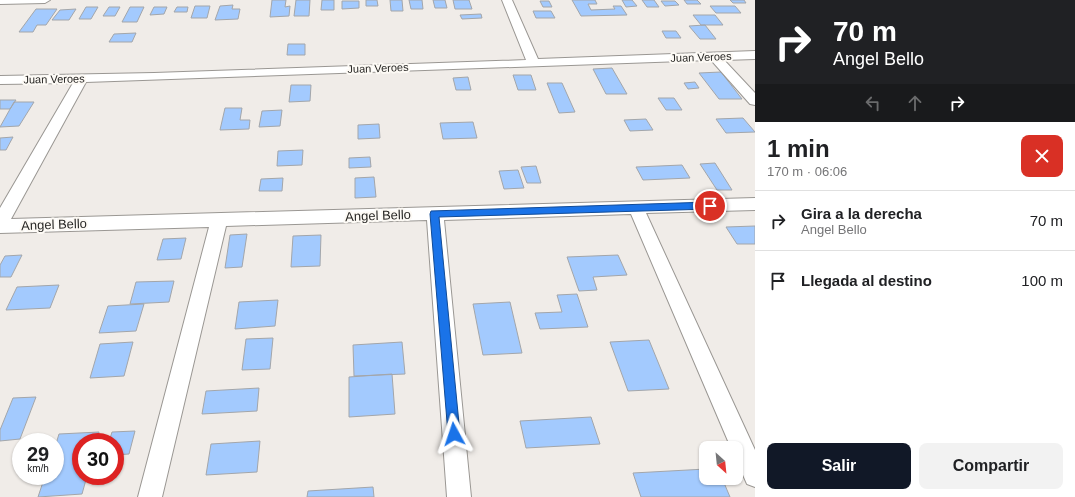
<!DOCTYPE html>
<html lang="es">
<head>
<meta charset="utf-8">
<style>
	:root { --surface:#fff; --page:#f2f2f2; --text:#202124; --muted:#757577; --line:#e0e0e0; --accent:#111827 }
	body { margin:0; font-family:Helvetica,sans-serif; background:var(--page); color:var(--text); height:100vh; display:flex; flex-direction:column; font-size:15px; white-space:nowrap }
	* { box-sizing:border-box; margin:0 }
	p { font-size:13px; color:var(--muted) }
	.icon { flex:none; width:22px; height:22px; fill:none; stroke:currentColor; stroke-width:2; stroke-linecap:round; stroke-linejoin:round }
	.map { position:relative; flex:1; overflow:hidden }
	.side { display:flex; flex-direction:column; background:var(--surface); width:320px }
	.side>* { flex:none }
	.top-card { background:#202124; color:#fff; overflow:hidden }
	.needle { width:26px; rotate:153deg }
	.tools { position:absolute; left:699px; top:441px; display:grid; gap:8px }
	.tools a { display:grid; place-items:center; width:44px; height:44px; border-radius:8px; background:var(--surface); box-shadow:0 1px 3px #0004; font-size:20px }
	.speed { position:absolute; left:12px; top:433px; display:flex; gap:8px; font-size:20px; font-weight:700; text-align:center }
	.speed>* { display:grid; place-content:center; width:52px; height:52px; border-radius:50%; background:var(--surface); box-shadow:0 1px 3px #0004; line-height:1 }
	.speed small { font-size:10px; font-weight:400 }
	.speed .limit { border:6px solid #d22; background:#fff; color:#111 }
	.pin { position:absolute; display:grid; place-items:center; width:34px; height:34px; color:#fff; margin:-17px; border:2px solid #fff; border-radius:50%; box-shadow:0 1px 4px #0007 }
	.me { position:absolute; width:44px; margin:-22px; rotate:355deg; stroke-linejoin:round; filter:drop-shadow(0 0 3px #0008) }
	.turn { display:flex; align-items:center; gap:14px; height:84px; padding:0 12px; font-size:18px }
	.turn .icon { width:52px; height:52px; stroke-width:2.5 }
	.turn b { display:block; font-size:28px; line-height:34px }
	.lanes { display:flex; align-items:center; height:38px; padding:0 12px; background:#0003; justify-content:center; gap:20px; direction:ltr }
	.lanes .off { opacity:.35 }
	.round { display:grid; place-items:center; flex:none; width:42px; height:42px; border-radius:8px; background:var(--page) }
	.headline { display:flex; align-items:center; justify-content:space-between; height:68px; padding:0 12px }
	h1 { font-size:24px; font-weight:700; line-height:30px }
	.cta { display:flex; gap:8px; margin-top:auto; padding:8px 12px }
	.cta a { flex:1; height:46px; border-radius:8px; background:var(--accent); color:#fff; font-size:16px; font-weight:700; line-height:46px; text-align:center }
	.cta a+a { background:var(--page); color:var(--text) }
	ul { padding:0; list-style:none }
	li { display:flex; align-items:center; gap:12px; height:60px; padding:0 12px; border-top:1px solid var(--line) }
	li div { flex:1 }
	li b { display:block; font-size:15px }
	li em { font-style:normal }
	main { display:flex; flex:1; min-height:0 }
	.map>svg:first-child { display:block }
</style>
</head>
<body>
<main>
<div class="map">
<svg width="755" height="497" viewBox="0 0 755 497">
	<rect width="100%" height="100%" fill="#f0ece8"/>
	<!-- building -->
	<path fill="#a3cafe" stroke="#a3a6aa" d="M272,0H286L285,7L290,6L289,16L270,17Z
		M296,0H310L309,16H294Z
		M322,0H334V10H321Z
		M366,0H377L378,6H366Z
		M390,0H402L403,11H391Z
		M409,0H422L423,9H411Z
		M433,0H445L447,8H435Z
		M453,0H469L472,9H455Z
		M572,0H595L597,4H588L591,10L615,9L613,6H621L627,15L581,16Z
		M622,0H632L637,6L626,7Z
		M642,0H654L659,7H647Z
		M684,0H697L701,4H687Z
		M730,0H744L746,3H733Z
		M342,1H359V8L342,9Z
		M540,1H549L552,7H543Z
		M661,1H675L679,5L665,6Z
		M233,5L232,9H240L238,19L215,20L220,6Z
		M195,6H210L207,18H191Z
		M710,6H735L741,13H716Z
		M86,7H98L91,19H79Z
		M109,7H120L115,16H103Z
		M130,7H144L137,22H122Z
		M154,7H167L164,14L150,15Z
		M177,7H188L187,12H174Z
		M36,9H57L46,25H37L33,32H19Z
		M76,9L69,20H52L60,10Z
		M533,11H551L555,18H536Z
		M481,14L482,18L462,19L460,15Z
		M693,15H715L723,25H701Z
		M705,25L716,39H700L689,26Z
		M662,31H676L681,38H666Z
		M136,33L132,42H109L114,34Z
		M288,44H305V55H287Z
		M612,68L627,94H606L593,69Z
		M721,72L742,99H719L699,73Z
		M513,75H531L536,90H518Z
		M468,77L471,90H456L453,78Z
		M695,82L699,88L688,89L684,83Z
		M547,83H562L575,112L559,113Z
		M291,85H311L310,101L289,102Z
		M658,98H674L682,110H666Z
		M0,100H16L10,109H0Z
		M14,102H34L19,126L0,127Z
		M225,108H242L240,120H250L249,129L220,130Z
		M282,110L280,126L259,127L262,111Z
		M743,118L755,132L726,133L716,119Z
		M646,119L653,130L630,131L624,120Z
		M473,122L477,138L443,139L440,123Z
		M379,124L380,138L358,139V125Z
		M13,137L6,150H0V138Z
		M303,150L302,165L277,166L278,151Z
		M370,157L371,167L349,168V158Z
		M715,163L732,190H717L700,164Z
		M682,165L690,178L643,180L636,167Z
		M536,166L541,183H527L521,167Z
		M518,170L524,188L504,189L499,171Z
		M374,177L376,197L355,198V178Z
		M283,178L282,191H259L261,179Z
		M755,226V244H737L726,227Z
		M247,234L242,267L225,268L230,235Z
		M321,235L320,266L291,267L293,236Z
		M186,238L181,259L157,260L163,239Z
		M22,255L11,277H0V265L5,256Z
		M618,255L627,275L593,277L597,290L579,291L567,257Z
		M174,281L169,302L130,304L136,282Z
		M59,285L50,308L6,310L17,287Z
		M577,294L588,327L540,329L535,313L562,312L557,295Z
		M278,300L275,326L235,329L239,302Z
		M510,302L522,353L483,355L473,304Z
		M144,304L136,331L99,333L108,306Z
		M273,338L270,369L242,370L246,339Z
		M649,340L669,389L628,391L610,342Z
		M133,342L124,376L90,378L100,344Z
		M402,342L405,374L354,376L353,345Z
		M392,374L395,414L349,417V377Z
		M259,388L257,411L202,414L206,391Z
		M36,397L20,439L0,441V430L13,398Z
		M591,417L600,444L526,448L520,421Z
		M135,431L129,454L115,455V442H109L112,432Z
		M99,432L97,442H81V476H87L82,494L38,497L45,476H55V447L59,434Z
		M260,441L257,472L206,475L211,444Z
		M706,469V478H722L730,497H641L633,473Z
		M373,487L374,497H307L308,491Z"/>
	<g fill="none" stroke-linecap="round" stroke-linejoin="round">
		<defs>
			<path id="minor" d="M0,0H50L45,3L0,4Z
				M502,0H512L538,59L755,51V59L724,60L755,93V105L750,104L711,60L86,82L11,219L755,198V210L646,213L755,450V487L747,484L736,459V448H731L631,214L444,220L471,497H447L427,220L226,226L162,497H138L209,227L0,233V208L73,83L0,84V76L154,73L526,60Z"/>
		</defs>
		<!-- minor casing -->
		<use href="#minor" stroke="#9a9793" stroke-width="2"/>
		<!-- minor -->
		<use href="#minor" fill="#fff" fill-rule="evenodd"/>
	</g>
	<!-- route -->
	<path fill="#1a73e8" stroke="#114b97" d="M710,202L714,206L710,209L439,217L460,434L458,438L454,440L450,438L448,434L430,214L431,211Z"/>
	<g text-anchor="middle" stroke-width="4" stroke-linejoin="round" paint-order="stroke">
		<!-- far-street labels -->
		<g font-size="11" fill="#272624" stroke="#fdfaf5">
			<text transform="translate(701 57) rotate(-2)" y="4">Juan Veroes</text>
			<text transform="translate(378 68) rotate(-2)" y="4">Juan Veroes</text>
			<text transform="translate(54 79) rotate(-1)" y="4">Juan Veroes</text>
		</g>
		<!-- street labels -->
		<g font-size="13" fill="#272624" stroke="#fdfaf5">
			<text transform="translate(378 215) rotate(-2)" y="5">Angel Bello</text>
			<text transform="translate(54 224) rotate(-2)" y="5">Angel Bello</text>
		</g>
	</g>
</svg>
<div class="tools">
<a><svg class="needle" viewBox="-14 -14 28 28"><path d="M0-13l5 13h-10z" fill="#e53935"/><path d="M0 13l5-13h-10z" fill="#757577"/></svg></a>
</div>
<div class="speed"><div>29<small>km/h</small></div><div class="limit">30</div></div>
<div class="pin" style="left:710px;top:206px;background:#d93025"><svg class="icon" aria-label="arrive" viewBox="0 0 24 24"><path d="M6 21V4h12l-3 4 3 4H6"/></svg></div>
<svg class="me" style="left:454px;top:434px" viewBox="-20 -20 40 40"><path d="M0-17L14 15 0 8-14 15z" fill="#1a73e8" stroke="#fff" stroke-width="4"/></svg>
</div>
<section class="side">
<div class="top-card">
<div class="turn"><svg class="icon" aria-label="right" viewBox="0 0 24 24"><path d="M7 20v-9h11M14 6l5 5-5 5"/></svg><div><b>70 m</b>Angel Bello</div></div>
<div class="lanes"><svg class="icon off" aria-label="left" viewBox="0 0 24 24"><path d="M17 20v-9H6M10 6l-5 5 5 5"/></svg><svg class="icon off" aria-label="ahead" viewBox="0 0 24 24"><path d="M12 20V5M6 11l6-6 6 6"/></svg><svg class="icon" aria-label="right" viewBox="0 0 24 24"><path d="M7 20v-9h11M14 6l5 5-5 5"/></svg></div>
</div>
<div class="headline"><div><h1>1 min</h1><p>170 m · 06:06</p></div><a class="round" style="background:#d93025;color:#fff"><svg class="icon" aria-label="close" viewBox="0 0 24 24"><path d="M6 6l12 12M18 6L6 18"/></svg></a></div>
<ul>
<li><svg class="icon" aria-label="right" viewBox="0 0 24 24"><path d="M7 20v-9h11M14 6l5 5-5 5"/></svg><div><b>Gira a la derecha</b><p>Angel Bello</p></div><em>70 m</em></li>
<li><svg class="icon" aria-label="arrive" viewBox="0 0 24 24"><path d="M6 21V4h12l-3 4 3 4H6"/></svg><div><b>Llegada al destino</b></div><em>100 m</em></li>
</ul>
<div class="cta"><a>Salir</a><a>Compartir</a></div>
</section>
</main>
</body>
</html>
